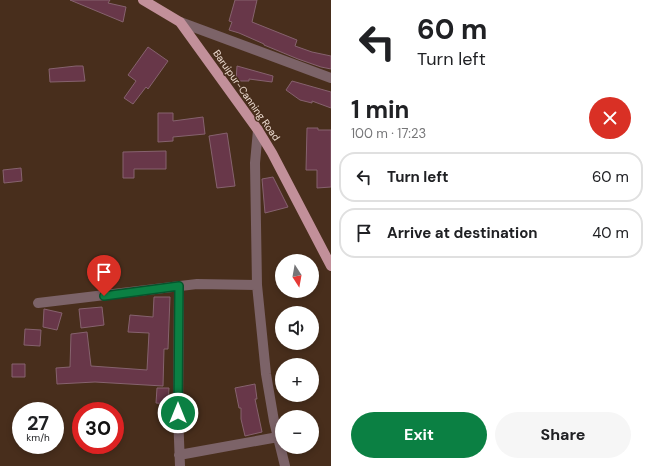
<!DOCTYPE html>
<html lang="en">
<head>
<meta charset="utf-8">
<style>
	:root { --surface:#fff; --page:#f6f6f6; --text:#202124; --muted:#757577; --line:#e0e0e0; --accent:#0b8043 }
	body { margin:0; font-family:"DM Sans",sans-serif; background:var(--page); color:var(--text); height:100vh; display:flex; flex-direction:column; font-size:15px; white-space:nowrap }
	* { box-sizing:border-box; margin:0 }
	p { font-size:13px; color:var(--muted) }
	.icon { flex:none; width:22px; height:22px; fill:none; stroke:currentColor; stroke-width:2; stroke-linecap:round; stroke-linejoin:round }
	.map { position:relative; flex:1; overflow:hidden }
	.drawer { display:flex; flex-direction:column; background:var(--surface); width:320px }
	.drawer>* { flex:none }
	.guide { background:#fff; color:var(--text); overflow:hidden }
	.needle { width:26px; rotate:169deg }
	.controls { position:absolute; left:275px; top:254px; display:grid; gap:8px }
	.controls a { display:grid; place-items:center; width:44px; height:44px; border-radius:50%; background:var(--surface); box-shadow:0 2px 6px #0003; font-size:20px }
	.speed { position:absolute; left:12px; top:402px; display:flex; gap:8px; font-size:20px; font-weight:700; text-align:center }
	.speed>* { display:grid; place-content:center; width:52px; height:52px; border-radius:50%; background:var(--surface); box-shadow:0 2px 6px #0003; line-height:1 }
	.speed small { font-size:10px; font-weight:400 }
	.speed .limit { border:6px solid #d22; background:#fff; color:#111 }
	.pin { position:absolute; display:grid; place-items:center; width:34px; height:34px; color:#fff; margin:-41px -17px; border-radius:50% 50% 50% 0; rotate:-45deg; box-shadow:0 0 4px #0007 }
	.pin .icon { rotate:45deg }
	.me { position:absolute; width:44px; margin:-22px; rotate:0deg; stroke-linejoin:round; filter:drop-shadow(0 0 3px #0008) }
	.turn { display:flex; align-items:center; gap:14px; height:84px; padding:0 20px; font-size:18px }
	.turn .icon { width:52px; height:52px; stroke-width:2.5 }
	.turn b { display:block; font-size:28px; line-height:34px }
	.round { display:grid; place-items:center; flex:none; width:42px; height:42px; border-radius:21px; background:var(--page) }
	.head { display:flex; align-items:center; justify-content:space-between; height:68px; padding:0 20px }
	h1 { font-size:24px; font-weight:700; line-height:30px }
	.primary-button { display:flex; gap:8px; margin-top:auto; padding:8px 20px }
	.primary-button a { flex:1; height:46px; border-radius:24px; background:var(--accent); color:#fff; font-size:16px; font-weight:700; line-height:46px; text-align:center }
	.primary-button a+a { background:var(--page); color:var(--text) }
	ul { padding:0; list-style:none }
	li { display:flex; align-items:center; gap:12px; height:50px; margin:0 8px 6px; padding:0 12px; border:2px solid var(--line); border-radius:16px }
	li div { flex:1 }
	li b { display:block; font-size:15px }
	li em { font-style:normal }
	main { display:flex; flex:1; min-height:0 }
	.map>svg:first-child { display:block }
</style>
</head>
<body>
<main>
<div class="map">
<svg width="331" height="466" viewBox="0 0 331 466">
	<rect width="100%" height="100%" fill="#482e1c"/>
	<!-- building -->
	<path fill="#683749" stroke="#86626e" d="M70,0H110L108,3L126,7L123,22Z
		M235,0H257L252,22L297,40L295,46L312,52L331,56V69L321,67L298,59L264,45V44L239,33L229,30L232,22L229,21Z
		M148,47L168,61L148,89L146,87L133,104L124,98L136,81L128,75Z
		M76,66H83L85,81L50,82L49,69Z
		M237,66L273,76L272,82L249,79V81H236Z
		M292,81L331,92V108L312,101V103L300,100L286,90Z
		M158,113H173V121L203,117L205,134L173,137V141L158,142Z
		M307,128H318V130H331V187L317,188V170H306Z
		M227,133L235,186L217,188L209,136Z
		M166,151V169H134V178H123V152Z
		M21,168L22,181L4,183L3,170Z
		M273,177L288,207L265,213L262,179Z
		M154,297H170L168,349H164L163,386L95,382L57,384L56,368L70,367L71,334L87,332L91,366L147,370L149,333L128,332L130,315L153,317Z
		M102,307L104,325L81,328L79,309Z
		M44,309L62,313L57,330L43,327Z
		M25,329L41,330L40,346L24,345Z
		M12,364H25V377H12Z
		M255,384L257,399H255L262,432L245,436L241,419V408H239L235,388Z
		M157,388H169L168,404L156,403Z"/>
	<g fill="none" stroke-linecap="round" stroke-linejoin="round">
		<!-- minor -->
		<path stroke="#7c6368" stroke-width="10" d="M180,22L331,78
			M258,130L255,163L257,285L266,374L274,421L285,466
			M179,286L178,413L180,466
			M38,303L197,284L257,285
			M179,455L278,437"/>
		<!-- major -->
		<path stroke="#c2909a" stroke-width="10" d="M143,0L180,22L258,130L272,153L331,266"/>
	</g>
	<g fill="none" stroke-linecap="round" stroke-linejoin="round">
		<defs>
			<path id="route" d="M104,296L179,286L178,413"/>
		</defs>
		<!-- route casing -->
		<use href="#route" stroke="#07532c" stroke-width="10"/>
		<!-- route -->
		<use href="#route" stroke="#0b8043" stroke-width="7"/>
	</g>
	<g text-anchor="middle" stroke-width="3" stroke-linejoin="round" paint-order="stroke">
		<!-- street labels -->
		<g font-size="10" fill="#eeddd2" stroke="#482e1c">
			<text transform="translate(247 95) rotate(55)" y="4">Baruipur-Canning Road</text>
		</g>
	</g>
</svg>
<div class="controls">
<a><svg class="needle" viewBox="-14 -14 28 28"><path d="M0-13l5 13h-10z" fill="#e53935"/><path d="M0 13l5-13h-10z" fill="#757577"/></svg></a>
<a><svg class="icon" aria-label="sound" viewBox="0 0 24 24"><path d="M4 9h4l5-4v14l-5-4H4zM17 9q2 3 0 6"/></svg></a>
<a>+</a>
<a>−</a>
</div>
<div class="speed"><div>27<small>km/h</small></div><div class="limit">30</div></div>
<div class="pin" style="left:104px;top:296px;background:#d93025"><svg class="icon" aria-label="arrive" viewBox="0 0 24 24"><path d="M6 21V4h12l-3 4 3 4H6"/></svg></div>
<svg class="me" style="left:178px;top:413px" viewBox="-20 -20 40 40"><circle r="17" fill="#0b8043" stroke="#fff" stroke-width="3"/><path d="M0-11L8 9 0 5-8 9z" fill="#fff"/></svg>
</div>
<section class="drawer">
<div class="guide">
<div class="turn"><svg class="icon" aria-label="left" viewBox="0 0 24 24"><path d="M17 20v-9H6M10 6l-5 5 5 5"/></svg><div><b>60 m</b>Turn left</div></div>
</div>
<div class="head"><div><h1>1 min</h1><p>100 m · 17:23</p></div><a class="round" style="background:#d93025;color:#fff"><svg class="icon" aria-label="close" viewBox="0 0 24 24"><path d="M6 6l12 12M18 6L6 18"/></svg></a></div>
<ul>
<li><svg class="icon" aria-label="left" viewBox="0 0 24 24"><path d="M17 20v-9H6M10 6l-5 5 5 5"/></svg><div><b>Turn left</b></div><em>60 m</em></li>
<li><svg class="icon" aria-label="arrive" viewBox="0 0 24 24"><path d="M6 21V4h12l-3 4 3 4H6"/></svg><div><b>Arrive at destination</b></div><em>40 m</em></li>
</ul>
<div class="primary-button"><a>Exit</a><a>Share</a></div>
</section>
</main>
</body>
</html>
